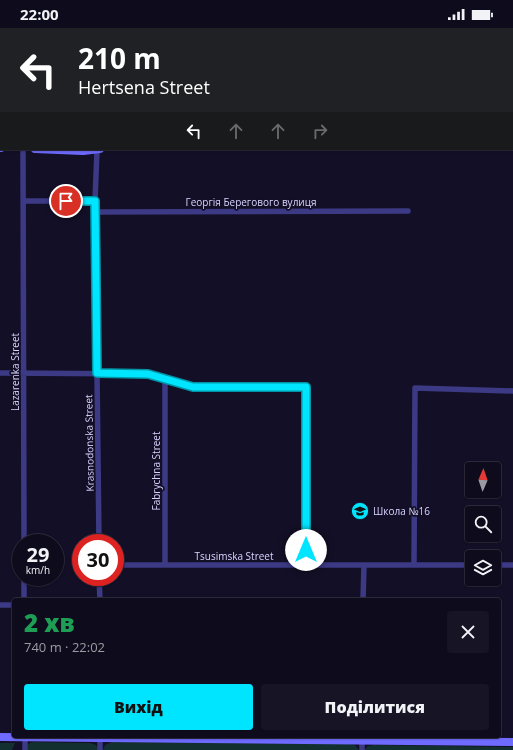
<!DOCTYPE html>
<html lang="uk">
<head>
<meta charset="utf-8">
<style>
	:root { --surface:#0e0b1c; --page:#171425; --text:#f1f3f6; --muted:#9b9ba3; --line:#2e2b3b; --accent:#00e5ff }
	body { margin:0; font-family:"Open Sans",sans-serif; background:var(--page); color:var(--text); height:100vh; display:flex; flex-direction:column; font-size:15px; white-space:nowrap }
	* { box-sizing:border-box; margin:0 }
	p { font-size:13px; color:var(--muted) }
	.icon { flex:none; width:22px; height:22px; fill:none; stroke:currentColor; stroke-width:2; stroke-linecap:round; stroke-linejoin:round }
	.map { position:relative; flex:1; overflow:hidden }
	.sheet { position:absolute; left:12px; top:570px; width:489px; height:140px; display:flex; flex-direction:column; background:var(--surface); border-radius:4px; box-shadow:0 1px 3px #0004,0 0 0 1px var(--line) }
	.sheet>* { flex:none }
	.banner { position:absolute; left:0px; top:0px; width:513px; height:122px; box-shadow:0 1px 3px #0004,0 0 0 1px var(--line); background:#202124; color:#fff; overflow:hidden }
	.needle { width:26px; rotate:2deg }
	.buttons { position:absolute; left:465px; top:434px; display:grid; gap:8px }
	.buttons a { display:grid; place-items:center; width:36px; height:36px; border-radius:4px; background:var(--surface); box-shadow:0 1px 3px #0004,0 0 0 1px var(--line); font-size:20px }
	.speed { position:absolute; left:12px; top:506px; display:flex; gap:8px; font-size:20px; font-weight:700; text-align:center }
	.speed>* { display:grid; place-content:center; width:52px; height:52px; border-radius:50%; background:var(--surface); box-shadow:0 1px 3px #0004,0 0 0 1px var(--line); line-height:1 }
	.speed small { font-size:10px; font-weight:400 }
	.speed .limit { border:6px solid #d22; background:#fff; color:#111 }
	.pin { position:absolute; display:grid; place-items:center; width:34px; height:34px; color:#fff; margin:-17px; border:2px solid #fff; border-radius:50%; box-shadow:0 1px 4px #0007 }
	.me { position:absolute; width:44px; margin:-22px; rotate:0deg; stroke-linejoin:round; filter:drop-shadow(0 0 3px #0008) }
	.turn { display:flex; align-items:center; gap:14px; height:84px; padding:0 12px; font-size:18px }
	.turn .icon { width:52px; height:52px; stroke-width:2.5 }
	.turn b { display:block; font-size:28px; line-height:34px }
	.lanes { display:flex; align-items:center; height:38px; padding:0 12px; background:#0003; justify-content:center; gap:20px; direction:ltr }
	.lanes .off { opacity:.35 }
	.round { display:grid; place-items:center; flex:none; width:42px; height:42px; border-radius:4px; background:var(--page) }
	.headline { display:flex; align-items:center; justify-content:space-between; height:68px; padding:0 12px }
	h1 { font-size:24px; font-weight:800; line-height:30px; color:#1e9e55 }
	.primary-button { display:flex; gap:8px; margin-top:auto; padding:8px 12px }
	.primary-button a { flex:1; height:46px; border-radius:4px; background:var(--accent); color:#111; font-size:16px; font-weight:800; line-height:46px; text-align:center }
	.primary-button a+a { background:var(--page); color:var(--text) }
	.status { display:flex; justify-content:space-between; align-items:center; height:28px; padding:0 20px; background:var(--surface); direction:ltr }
	.status svg { height:11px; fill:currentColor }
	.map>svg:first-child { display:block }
</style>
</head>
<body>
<div class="status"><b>22:00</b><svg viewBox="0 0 49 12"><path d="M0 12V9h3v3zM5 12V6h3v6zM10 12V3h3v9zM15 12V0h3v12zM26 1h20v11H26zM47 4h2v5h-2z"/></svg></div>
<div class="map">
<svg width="513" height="722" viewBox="0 0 513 722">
	<rect width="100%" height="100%" fill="#130f26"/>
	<!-- green -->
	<path fill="#12302f" d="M0,0H115V1H1L0,113Z
		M32,714L90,715L96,717L98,722H27L28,716Z
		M112,714L348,716L355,717L359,722H103L105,717Z
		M0,715H15L12,722H0Z
		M374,717L513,719V722H364L368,718Z"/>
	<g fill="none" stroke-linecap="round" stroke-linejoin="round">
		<!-- minor -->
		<path stroke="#3d3a85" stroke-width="5.5" d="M23,121L24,515
			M97,122L95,173L99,515
			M23,173H95
			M95,184L408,183
			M0,345L148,346L193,359H306V537
			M165,350V537
			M115,537H472
			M414,537L415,360L513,363
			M494,537H513
			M24,549V572
			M99,549L100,572
			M363,572L364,537
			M0,577H14
			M25,708V722
			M100,708V722
			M362,722V708"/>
		<!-- tertiary -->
		<path stroke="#3d3a85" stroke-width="7" d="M120,0V1"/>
		<!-- secondary -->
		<path stroke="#6f6bff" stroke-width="8" d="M512,36H513
			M0,120H1
			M35,121L83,123L100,121
			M0,709L513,714"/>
	</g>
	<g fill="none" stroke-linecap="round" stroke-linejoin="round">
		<defs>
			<path id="route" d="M66,173H95L97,345L148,346L193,359H306V522"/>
		</defs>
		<!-- route casing -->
		<use href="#route" stroke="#0095a6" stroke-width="10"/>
		<!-- route -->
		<use href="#route" stroke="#00e5ff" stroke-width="7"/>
	</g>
	<!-- icons -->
	<defs>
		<symbol id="school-disc" viewBox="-11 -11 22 22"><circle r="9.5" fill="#00e5ff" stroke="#130f26"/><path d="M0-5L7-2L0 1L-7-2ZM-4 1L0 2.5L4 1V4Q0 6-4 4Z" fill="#111"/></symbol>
	</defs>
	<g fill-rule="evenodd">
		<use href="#school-disc" x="350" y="473" width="20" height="20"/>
	</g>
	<g text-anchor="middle" stroke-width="3.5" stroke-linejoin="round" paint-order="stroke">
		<!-- street labels -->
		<g font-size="10" fill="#d9d4ff" stroke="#130f26">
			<text x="251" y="178">Георгія Берегового вулиця</text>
			<text transform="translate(15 344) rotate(-90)" y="4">Lazarenka Street</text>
			<text transform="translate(89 415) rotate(-91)" y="4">Krasnodonska Street</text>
			<text transform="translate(156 443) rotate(-90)" y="4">Fabrychna Street</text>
			<text x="234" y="532">Tsusimska Street</text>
		</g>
		<!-- poi labels -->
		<g font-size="10" fill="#d9d4ff" stroke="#130f26" text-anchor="start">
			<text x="373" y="487">Школа №16</text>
		</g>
	</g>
</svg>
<div class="buttons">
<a><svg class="needle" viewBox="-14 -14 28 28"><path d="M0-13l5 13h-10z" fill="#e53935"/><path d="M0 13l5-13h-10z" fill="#9b9ba3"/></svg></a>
<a><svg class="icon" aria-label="search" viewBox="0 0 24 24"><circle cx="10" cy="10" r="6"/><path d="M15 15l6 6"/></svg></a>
<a><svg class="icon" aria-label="layers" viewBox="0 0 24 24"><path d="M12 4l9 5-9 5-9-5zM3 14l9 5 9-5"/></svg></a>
</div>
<div class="speed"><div>29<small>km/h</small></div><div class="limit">30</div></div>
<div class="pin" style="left:66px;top:173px;background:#d93025"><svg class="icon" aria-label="arrive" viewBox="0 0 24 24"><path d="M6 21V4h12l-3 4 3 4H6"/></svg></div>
<svg class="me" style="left:306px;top:522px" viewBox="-20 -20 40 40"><circle r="19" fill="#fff"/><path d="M0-13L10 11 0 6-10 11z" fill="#00e5ff"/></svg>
<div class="banner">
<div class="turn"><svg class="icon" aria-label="left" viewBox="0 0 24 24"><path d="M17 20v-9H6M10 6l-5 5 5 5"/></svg><div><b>210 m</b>Hertsena Street</div></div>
<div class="lanes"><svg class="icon" aria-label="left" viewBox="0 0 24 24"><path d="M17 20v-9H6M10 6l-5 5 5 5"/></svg><svg class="icon off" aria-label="ahead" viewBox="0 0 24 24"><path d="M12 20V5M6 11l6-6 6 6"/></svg><svg class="icon off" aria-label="ahead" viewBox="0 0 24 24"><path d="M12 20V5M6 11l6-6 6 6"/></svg><svg class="icon off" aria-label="right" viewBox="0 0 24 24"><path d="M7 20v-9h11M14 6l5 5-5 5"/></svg></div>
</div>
<section class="sheet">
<div class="headline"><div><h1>2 хв</h1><p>740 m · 22:02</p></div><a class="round"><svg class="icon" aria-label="close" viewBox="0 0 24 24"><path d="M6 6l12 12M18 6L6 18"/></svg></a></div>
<div class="primary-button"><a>Вихід</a><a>Поділитися</a></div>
</section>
</div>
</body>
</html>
